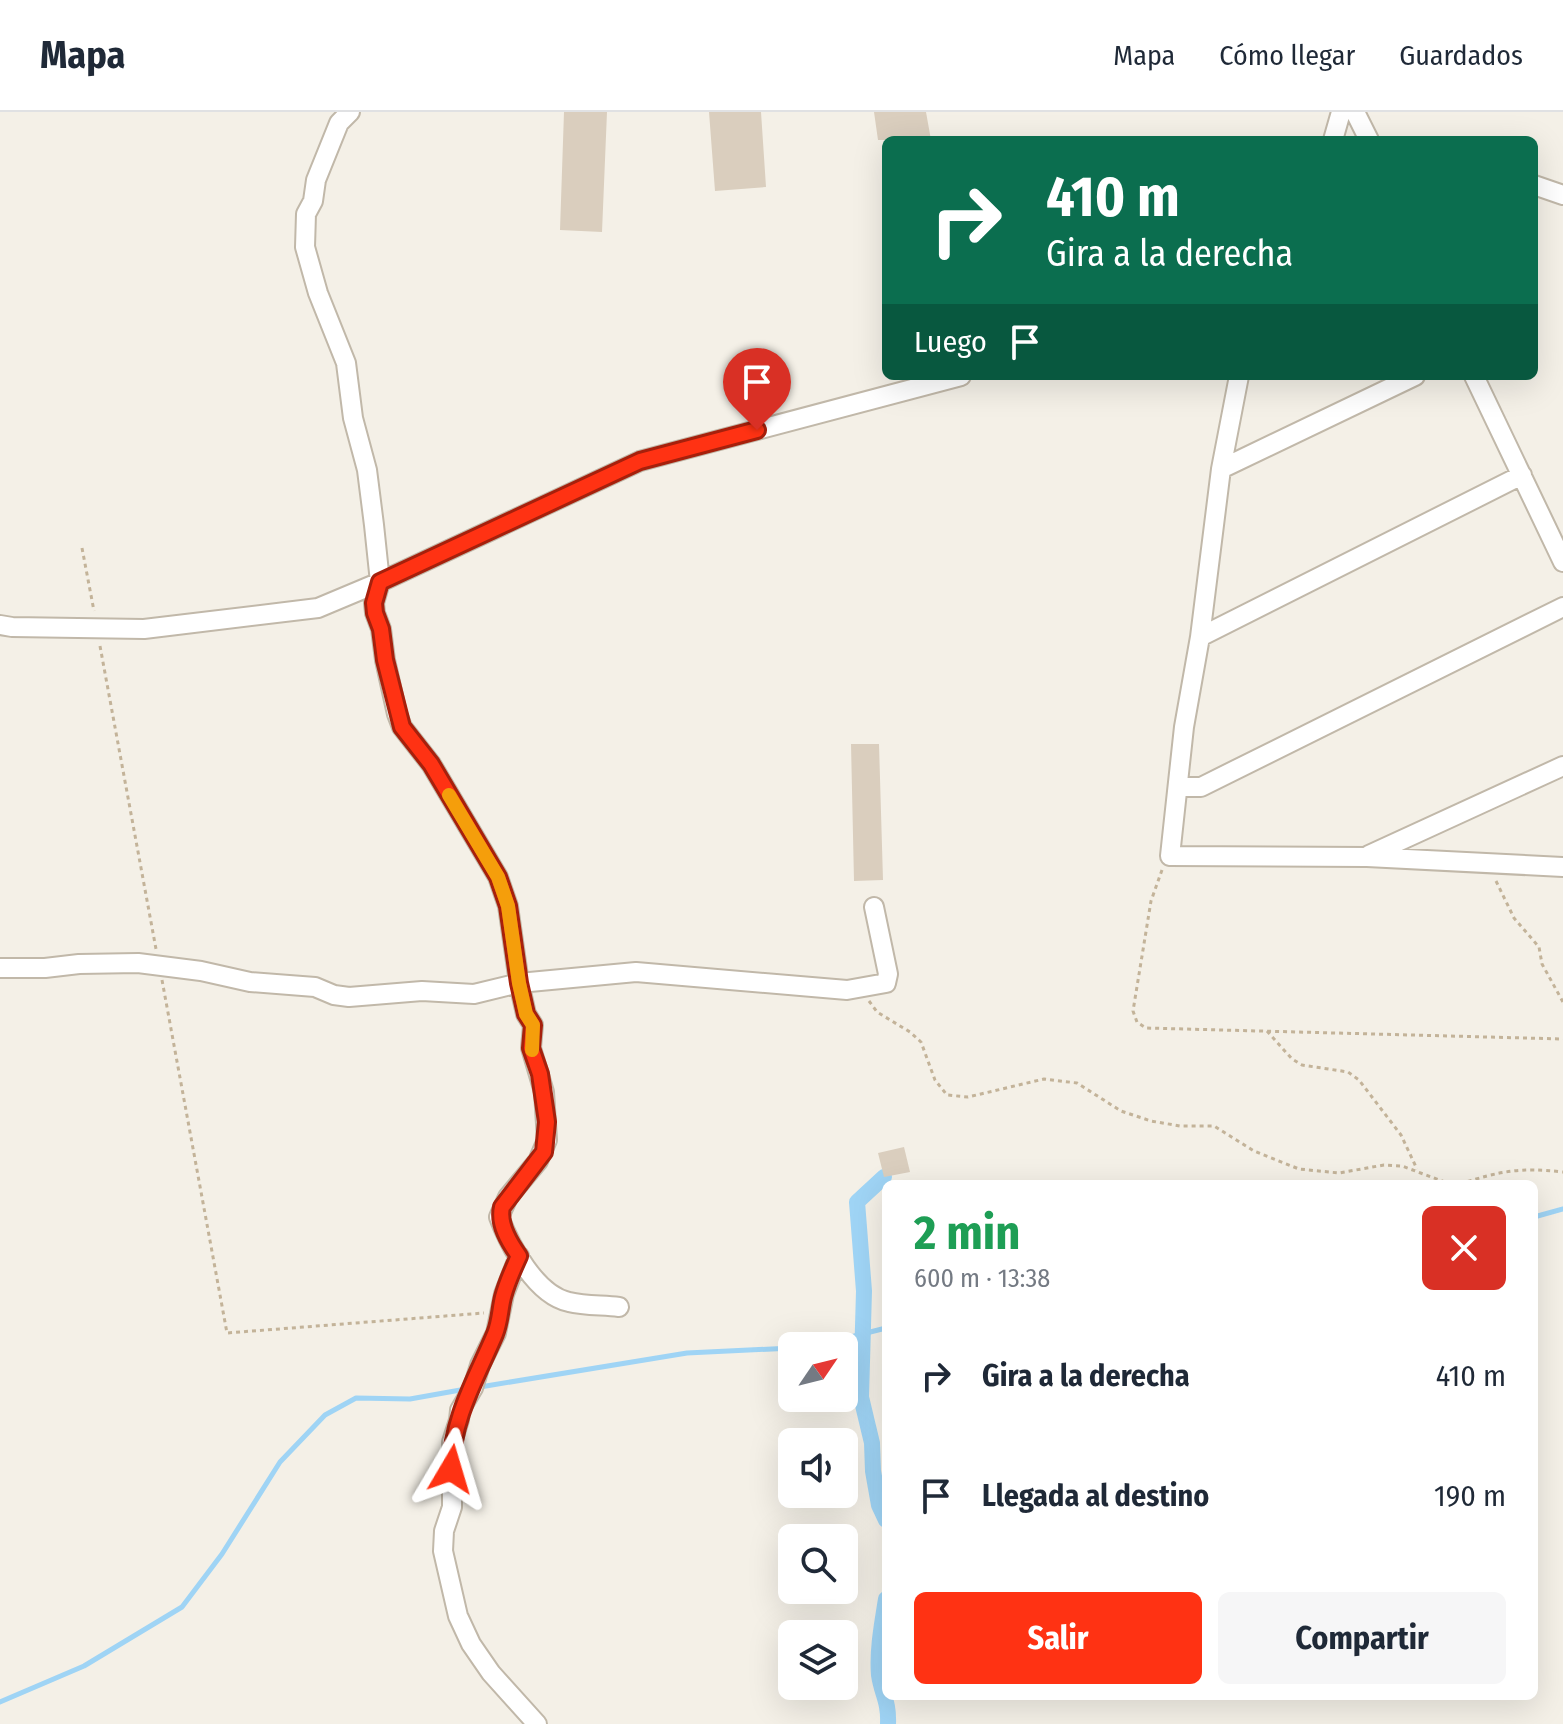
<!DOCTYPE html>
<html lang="es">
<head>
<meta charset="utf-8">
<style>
	:root { --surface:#fff; --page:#f6f6f7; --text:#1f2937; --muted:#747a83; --line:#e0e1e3; --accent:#ff3213 }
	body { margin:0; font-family:"Fira Sans Condensed",sans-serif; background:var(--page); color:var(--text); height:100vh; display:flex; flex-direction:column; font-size:30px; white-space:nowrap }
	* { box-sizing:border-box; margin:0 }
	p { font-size:26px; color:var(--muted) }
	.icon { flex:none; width:44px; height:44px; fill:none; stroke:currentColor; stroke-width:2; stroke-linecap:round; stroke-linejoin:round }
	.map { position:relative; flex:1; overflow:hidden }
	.sheet { position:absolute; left:882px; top:1068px; width:656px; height:520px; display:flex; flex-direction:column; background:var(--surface); border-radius:12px; box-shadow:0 8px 32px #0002 }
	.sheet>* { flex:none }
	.hud { position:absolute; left:882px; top:24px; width:656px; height:244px; border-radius:12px; box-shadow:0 8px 32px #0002; background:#0b6e4f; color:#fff; overflow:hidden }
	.needle { width:52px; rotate:55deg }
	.tools { position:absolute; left:778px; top:1220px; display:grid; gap:16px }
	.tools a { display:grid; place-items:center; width:80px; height:80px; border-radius:12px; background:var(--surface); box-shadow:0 8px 32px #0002; font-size:40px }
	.pin { position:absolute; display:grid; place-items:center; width:68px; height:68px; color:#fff; margin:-82px -34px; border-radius:50% 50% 50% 0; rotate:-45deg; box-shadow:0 0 8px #0007 }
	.pin .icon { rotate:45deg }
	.me { position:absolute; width:88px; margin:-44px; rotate:7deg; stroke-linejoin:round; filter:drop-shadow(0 0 6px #0008) }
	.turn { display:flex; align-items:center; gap:28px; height:168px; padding:0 32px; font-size:36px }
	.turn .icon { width:104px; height:104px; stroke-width:2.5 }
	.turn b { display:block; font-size:56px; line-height:68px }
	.then { display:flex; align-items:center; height:76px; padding:0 32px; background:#0003; gap:16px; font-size:30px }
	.round { display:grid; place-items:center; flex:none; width:84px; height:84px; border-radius:12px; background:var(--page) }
	.overview { display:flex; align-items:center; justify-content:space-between; height:136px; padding:0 32px }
	h1 { font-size:48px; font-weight:700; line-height:60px; color:#1e9e55 }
	.button { display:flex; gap:16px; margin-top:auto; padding:16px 32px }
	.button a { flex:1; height:92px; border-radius:12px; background:var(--accent); color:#fff; font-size:32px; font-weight:700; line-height:92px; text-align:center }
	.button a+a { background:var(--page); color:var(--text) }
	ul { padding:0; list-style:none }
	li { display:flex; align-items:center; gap:24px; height:120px; padding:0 32px }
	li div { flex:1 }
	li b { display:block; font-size:30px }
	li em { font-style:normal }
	header { display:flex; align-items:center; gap:48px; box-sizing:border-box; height:112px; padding:0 40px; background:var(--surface); border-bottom:2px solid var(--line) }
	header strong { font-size:38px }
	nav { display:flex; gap:44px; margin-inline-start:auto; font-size:28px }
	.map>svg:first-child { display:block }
</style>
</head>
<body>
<header>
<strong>Mapa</strong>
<nav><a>Mapa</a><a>Cómo llegar</a><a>Guardados</a></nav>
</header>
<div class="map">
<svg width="1563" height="1612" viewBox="0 0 1563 1612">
	<rect width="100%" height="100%" fill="#f4f0e7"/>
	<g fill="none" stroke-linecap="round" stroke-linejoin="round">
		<!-- stream -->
		<path stroke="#9fd4f5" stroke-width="5" d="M1534,1105L1563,1097
			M815,1234L886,1216
			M480,1275L687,1241L792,1236
			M0,1590L84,1554L182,1495L222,1442L280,1350L325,1303L356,1286L410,1287L466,1277"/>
		<!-- canal -->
		<path stroke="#9fd4f5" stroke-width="16" d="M884,1065L857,1090L864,1179L861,1285L872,1331L873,1359L879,1393L886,1408
			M886,1487C882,1512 877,1538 879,1563C882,1583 889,1589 888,1612"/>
	</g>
	<!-- building -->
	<path fill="#dacebe" d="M564,0H607L602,120L560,118Z
		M709,0H761L766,75L715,79Z
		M874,0H926L931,28H878Z
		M851,632H879L883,768L854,769Z
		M904,1035L910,1060L884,1065L878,1041Z"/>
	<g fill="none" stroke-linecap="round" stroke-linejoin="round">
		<defs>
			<path id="minor" d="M350,0L339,11L316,68L313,89L306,102L305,135L318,181L346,251L353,306L367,358L374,413L380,470L374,491L375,501L381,517L385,548L397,602L402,615L431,652L498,765L508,794L519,871L526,902L533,913L531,936L544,980L547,1028L538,1049L508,1085L499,1105C510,1134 536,1183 569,1190C585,1194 603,1193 619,1195
				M1355,0L1369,28
				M1333,28L1341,0
				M1534,73L1563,83
				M1239,264L1221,357L1200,525L1184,615L1170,744L1367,745L1563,755
				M1474,264L1563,450
				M1221,357L1415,264
				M0,513L12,515L144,517L318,496L380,470L640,349L961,264
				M1200,525L1522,363
				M1179,675H1201L1563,495
				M1369,743L1563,654
				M0,856H45L79,852L138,851L201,859L250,870L315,875L334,883L349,885L422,879L474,882L519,871L636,860L847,878L886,871L888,862L874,795
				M519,1144L504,1182L496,1221L480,1253L473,1276L460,1298L459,1308L452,1330V1395L444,1419L443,1439L458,1504L471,1532L491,1561L537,1612"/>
		</defs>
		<!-- minor casing -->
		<use href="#minor" stroke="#c1b8a9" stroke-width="22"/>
		<!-- path -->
		<path stroke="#c3b399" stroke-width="3" stroke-dasharray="4 4" stroke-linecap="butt" d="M82,436L94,499
			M100,534L156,837
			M1162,758L1151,789L1133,899L1137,910L1146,916L1563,927
			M1496,769L1514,806L1539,835L1542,852L1563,890
			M162,868L227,1221L484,1201
			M869,889L877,900L910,920L921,930L935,968L947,983L968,985L1044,967L1077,971L1121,999L1151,1009L1180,1014H1214L1254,1039L1299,1057L1339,1061L1384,1053L1402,1054L1450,1072
			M1267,919L1292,947L1302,953L1348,960L1359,968L1401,1023L1417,1057
			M1460,1072C1501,1059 1520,1055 1563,1060"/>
		<!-- minor -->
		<use href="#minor" stroke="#fff" stroke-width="18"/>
	</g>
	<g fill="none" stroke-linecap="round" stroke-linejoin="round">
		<defs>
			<path id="route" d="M451,1357C452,1306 476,1267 495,1222C500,1210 500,1197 503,1185C507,1170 513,1157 519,1144C509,1130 498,1112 502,1095L544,1040L547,1010L540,962L531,936L533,913L526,902L519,871L508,794L498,765L431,652L402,615L385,548L381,517L375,501L374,491L380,470L640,349L757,318"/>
		</defs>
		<!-- route casing -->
		<use href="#route" stroke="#a6200c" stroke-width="20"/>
		<!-- route -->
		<use href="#route" stroke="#ff3213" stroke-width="14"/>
		<!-- slow -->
		<path stroke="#f59e0b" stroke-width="14" d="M449,683L498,765L508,794L519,871L526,902L533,913L532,938"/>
	</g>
</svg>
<div class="tools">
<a><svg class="needle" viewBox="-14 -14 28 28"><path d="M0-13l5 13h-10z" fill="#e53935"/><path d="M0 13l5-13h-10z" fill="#747a83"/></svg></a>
<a><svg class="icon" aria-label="sound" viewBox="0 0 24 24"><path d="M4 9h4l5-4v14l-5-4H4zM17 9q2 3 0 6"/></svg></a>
<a><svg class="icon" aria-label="search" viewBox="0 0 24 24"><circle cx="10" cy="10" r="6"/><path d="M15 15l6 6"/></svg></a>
<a><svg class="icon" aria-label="layers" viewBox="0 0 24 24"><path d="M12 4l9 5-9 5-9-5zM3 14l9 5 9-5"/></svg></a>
</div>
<div class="pin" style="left:757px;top:318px;background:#d93025"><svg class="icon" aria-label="arrive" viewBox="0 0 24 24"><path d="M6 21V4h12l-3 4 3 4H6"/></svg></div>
<svg class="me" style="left:451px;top:1357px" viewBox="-20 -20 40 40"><path d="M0-17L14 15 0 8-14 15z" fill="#ff3213" stroke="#fff" stroke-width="4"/></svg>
<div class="hud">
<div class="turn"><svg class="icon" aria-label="right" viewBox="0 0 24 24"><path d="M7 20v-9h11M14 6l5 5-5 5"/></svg><div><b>410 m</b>Gira a la derecha</div></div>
<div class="then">Luego<svg class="icon" aria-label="arrive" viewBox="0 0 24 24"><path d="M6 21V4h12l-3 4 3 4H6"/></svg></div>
</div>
<section class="sheet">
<div class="overview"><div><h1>2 min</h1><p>600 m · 13:38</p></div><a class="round" style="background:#d93025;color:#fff"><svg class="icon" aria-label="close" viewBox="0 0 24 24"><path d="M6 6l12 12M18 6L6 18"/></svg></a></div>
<ul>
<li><svg class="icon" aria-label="right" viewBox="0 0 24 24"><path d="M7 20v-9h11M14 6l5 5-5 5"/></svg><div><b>Gira a la derecha</b></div><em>410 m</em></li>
<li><svg class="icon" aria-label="arrive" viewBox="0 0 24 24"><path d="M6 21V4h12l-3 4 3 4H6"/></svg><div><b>Llegada al destino</b></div><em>190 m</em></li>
</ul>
<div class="button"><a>Salir</a><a>Compartir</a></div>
</section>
</div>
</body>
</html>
